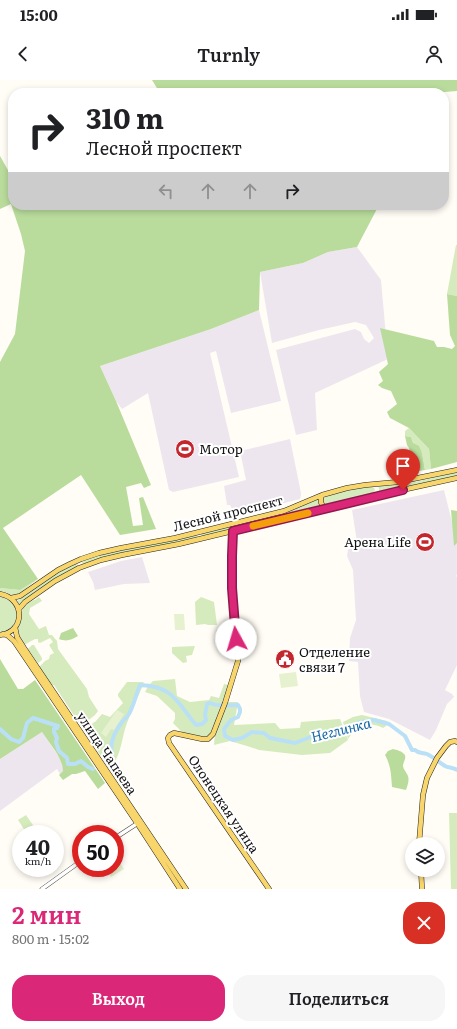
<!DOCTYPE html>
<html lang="ru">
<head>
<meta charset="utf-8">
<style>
	:root { --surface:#fff; --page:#f6f6f6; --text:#202124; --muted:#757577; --accent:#db2777 }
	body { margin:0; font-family:Literata,serif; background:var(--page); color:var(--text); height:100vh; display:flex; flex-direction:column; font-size:15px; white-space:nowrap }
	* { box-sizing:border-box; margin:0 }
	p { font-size:13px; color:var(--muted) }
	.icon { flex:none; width:22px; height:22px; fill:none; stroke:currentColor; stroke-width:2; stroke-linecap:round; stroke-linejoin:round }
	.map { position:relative; height:809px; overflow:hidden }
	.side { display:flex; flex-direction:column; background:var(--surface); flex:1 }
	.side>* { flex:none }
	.hud { position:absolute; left:8px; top:8px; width:441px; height:122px; border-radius:16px; box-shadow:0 2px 6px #0003; background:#fff; color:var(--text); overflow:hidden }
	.fabs { position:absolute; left:405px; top:757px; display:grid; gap:8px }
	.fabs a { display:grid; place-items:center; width:40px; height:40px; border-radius:50%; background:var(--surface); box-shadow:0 2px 6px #0003; font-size:20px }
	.speed { position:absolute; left:12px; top:745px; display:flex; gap:8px; font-size:20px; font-weight:700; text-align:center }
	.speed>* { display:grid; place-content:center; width:52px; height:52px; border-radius:50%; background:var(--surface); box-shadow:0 2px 6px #0003; line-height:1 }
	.speed small { font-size:10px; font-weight:400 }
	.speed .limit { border:6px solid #d22; background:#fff; color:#111 }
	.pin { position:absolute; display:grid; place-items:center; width:34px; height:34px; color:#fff; margin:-41px -17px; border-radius:50% 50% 50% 0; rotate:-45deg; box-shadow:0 0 4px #0007 }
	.pin .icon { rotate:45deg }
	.me { position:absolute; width:44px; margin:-22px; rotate:354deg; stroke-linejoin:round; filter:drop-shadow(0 0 3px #0008) }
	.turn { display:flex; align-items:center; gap:14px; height:84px; padding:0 12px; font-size:18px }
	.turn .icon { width:52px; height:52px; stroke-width:2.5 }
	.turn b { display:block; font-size:28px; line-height:34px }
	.lanes { display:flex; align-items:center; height:38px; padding:0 12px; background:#0003; justify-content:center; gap:20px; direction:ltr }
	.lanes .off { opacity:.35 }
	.round { display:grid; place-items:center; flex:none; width:42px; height:42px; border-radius:16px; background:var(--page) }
	.head { display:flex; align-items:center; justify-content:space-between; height:68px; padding:0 12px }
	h1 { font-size:24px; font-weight:600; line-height:30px; color:var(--accent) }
	.action { display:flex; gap:8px; margin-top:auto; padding:8px 12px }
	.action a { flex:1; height:46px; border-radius:16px; background:var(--accent); color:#fff; font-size:16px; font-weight:600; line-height:46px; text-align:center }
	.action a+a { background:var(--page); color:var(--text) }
	.status { display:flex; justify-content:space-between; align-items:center; height:28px; padding:0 20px; background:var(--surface); direction:ltr }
	.status svg { height:11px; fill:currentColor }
	header { display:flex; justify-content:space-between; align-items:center; height:52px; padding:0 12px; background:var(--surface); font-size:18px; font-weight:600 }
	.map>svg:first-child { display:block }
</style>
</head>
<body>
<div class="status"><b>15:00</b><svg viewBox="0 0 49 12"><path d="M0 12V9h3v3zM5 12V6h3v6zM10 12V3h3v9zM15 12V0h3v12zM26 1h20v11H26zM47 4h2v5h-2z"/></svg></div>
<header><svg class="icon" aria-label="back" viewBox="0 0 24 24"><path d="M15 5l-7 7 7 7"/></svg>Turnly<svg class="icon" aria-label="person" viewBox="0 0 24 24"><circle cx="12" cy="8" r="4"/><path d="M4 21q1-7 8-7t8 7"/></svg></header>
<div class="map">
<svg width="457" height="809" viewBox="0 0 457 809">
	<rect width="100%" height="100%" fill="#fffdf5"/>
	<!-- industrial -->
	<path fill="#eee6ef" d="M357,167L381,200L388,279L315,313L317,350L296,355L276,270L355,249L361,252L364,259L369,263L374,258L366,245L355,242L319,250L272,263L260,192L303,183L328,172Z
		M259,230L281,321L231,333L216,271L210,273L239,397L173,412L169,410L148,313L122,329L116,321L100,286L211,249Z
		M290,359L301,413V415L300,419L234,436L232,429L230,425H227L224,406L246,400L240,371Z
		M444,410L457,462V494L456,496L457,497V585L445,610L452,614L454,617L447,624L436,650L430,660L389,639L364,632L360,616L358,582L349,581L350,558L356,540L353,490L347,476L348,470L357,462L352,430Z
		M142,477L150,503L124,504L95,510L93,502L88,492L121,481Z
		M42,652L61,680L63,687V691L60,694L57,689L0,731V679Z"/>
	<!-- green -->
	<path fill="#d5ebbd" d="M456,165H457V216L447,214Z
		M409,348L429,369L431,389L425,390L422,373L413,363L411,357L405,356V351Z
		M457,392V396L379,413V408L378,406C405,406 431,398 457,392Z
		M372,406L375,409L374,412L372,414L353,419L328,426H326L323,424V419L325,417L349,409Z
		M319,419L318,422L320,427L289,435L288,432Z
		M282,434L283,435V437C256,442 229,450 203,456L201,455L202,453Z
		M197,454V457C183,459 169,464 155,467C131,471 107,474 83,484L82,483V481L116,471L168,462Z
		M76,484L78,485V487C56,497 38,510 19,524L17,521L54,495Z
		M38,499C32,503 20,515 13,516C9,516 4,513 0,513V508L20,510Z
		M0,517C22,520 22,549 0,552Z
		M39,517L42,521L30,528L29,534L39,549L46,546L49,555H52L57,561L58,569L87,609L89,617L98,631L95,635L81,646L54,605H51L39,587L45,581L49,579L50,575L54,573L49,565L53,562L50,558L40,563L38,562V559H35L24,565L19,557L18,550L17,549C25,534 16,529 34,520H35Z
		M201,517L214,522L217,545H208L205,544L196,545L195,522Z
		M32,565H34L42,578V580L38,583L37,582L28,569Z
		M195,566L192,575L186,576L187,582L183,583L172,573V567Z
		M175,599L177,616L190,622L209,620L211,616L219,618L224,604L229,605L211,653L207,656H195L182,652L173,643L175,639V633L157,616L145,612L149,605L153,601Z
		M127,602H143L144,603C138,616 132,630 127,643C121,659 122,676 109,689L84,649L96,641L102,634L110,637L123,623L118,616V614Z
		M228,622H238L234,645L275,643L280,649L300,648L301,642L340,639L348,660L330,673L302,675L259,670L247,666L230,661L214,665C214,650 223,635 228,622Z
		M362,635L387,641L386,646L383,648C378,645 363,642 358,646C354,649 351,655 348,659L343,642L353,637Z
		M449,733H457V809H451Z
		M26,735L37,751L32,754H27L18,740Z"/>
	<!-- forest -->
	<path fill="#b9dc9c" d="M152,0H457V11L432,13H160Z
		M0,76L13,99V125H379L357,167L328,172L303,183L260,192L259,230L211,249L100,286L116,321L151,405L144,408L141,403L126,407L133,446L143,445L139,418L143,417L156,449L120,455L81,395L3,448L38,499L20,510L0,508V282L15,254L25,171L21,154L11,124L0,129Z
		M447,214L457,216V382L431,389L429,369L409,348L390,338L387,332L397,324L391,311L382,308L378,305L383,301L379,292L386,286L388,284L380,248L434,261L437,267H444L452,269L455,266L450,255Z
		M405,356L411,357L413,363L419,366L422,373L425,390L414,392L409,368L407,365Z
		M451,430L457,431V463L454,466Z
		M73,548L78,556C71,560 67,562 59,559L61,553Z
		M0,579L18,609H23L35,600L105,703L98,709L85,691L76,694H72L63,700L59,695L63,691C63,678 49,663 42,652L0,679Z
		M393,669C397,670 402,671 405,675C406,679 404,681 403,685C403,689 405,690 407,694C410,699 408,704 406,710L392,707C391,694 391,686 385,675L388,671Z"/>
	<!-- pitch -->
	<path fill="#e6f2cf" d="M184,534L185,550H175L174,534Z
		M296,592L298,606L281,608L279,594Z
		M117,630L124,634L114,650L111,649L106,657L101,653Z
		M119,781L124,789L111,797L107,790L109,788H115V784Z"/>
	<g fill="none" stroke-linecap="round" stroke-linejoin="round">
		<!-- river -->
		<path stroke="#b9e0f7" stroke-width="4" d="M0,649L11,659L19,662L23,658L27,643L33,638L58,646L57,648L54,649V652L57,658L56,662L59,671L67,678L68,684H75L81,681L88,687L93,689
			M108,678L112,674C109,663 116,650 122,642C125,639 127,637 129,634C134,625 136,614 140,605C173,606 177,622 196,645L202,644L206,640L205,635L207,624L210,623C219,627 229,625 238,625L240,629V632L238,637L231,640L224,649L225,656L233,660L242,658L252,652L264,653L270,658L295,663L316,655L330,656L360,642L374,640L389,644L405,656L412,670H415C419,674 422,672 427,674C433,677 439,682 445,686C449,688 453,687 457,690"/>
		<defs>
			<path id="minor" d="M115,758L138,743
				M42,809L81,781"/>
			<path id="major" d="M322,415C320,420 320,425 326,428
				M233,451L232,506L238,581L225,623L213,654L208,659H202L174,653L170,655L168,658L169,663L269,809
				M0,514C25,518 26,552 0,555
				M11,518L20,516L58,490L70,484L81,479L99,473L121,468L175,458L284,431L322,415L347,408L365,405L398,402L457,390
				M19,529L25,522L55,501L79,488L101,480L122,475L179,464L349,423L375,416L457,398
				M15,547L17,557L24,568L186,809
				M3,554L7,555L14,561L137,743L180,809
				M419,764L423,715L427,698L437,678L446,666L450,662L455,661L457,662
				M421,790L422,809"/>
		</defs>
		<!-- minor casing -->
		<use href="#minor" stroke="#444" stroke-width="4.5"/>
		<!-- major casing -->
		<use href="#major" stroke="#222" stroke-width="5.5"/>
		<!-- minor -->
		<use href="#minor" stroke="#fff" stroke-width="3.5"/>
		<!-- major -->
		<use href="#major" stroke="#f9d66b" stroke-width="4.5"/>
	</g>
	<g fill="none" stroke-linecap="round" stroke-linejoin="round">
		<defs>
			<path id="route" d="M236,559L232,508V476L233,451L403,410"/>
		</defs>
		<!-- route casing -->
		<use href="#route" stroke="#8e194d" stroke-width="10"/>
		<!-- route -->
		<use href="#route" stroke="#db2777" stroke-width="7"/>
		<!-- slow -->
		<path stroke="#f59e0b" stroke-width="7" d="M253,446L308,433"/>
	</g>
	<!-- icons -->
	<defs>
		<symbol id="stadium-disc" viewBox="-11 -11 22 22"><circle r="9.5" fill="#c4262e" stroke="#fff"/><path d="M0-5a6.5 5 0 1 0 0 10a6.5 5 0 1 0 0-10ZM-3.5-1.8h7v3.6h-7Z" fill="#fff"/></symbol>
		<symbol id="civic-disc" viewBox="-11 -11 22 22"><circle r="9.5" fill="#c4262e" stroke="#fff"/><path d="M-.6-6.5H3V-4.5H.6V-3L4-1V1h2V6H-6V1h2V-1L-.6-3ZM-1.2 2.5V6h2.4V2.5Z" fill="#fff"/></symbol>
	</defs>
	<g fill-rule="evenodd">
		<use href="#stadium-disc" x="174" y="358" width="22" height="22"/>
		<use href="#stadium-disc" x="414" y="451" width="22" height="22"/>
		<use href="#civic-disc" x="274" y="568" width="22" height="22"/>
	</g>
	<g text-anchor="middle" stroke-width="4" stroke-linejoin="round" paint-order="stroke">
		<!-- poi labels -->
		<g font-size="13" fill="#111" stroke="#fff" text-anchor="start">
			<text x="199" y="374">Мотор</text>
			<text x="411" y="467" text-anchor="end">Арена Life</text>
			<text x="299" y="577">Отделение<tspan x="299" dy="15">связи 7</tspan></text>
		</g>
		<!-- street labels -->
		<g font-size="13" fill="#111" stroke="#fff">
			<text transform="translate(228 433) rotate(-14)" y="5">Лесной проспект</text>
			<text transform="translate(107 673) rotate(56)" y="5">улица Чапаева</text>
			<text transform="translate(224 724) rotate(56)" y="5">Олонецкая улица</text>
		</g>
		<!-- water labels -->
		<g font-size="14" font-style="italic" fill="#1768a6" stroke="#fff">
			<text transform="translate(341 650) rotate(-14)" y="5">Неглинка</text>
		</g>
	</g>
</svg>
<div class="fabs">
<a><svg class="icon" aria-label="layers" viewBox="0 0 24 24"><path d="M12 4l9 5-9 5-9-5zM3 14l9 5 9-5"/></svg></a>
</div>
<div class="speed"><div>40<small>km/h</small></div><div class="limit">50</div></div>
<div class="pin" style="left:403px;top:410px;background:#d93025"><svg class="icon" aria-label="arrive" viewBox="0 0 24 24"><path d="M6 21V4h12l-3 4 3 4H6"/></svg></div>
<svg class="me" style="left:236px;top:559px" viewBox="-20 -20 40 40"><circle r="19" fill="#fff"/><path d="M0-13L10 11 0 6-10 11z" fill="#db2777"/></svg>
<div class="hud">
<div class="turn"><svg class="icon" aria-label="right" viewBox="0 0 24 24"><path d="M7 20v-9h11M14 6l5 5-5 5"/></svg><div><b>310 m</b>Лесной проспект</div></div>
<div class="lanes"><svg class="icon off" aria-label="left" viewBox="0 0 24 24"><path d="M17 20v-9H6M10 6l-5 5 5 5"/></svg><svg class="icon off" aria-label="ahead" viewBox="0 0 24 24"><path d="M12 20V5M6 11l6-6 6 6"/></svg><svg class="icon off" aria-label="ahead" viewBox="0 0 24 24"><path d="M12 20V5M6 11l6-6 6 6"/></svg><svg class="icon" aria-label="right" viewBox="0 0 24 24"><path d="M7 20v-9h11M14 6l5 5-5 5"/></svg></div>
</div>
</div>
<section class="side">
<div class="head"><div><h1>2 мин</h1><p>800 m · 15:02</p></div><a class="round" style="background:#d93025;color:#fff"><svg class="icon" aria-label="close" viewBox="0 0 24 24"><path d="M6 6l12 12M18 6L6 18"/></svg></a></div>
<div class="action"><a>Выход</a><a>Поделиться</a></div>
</section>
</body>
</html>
